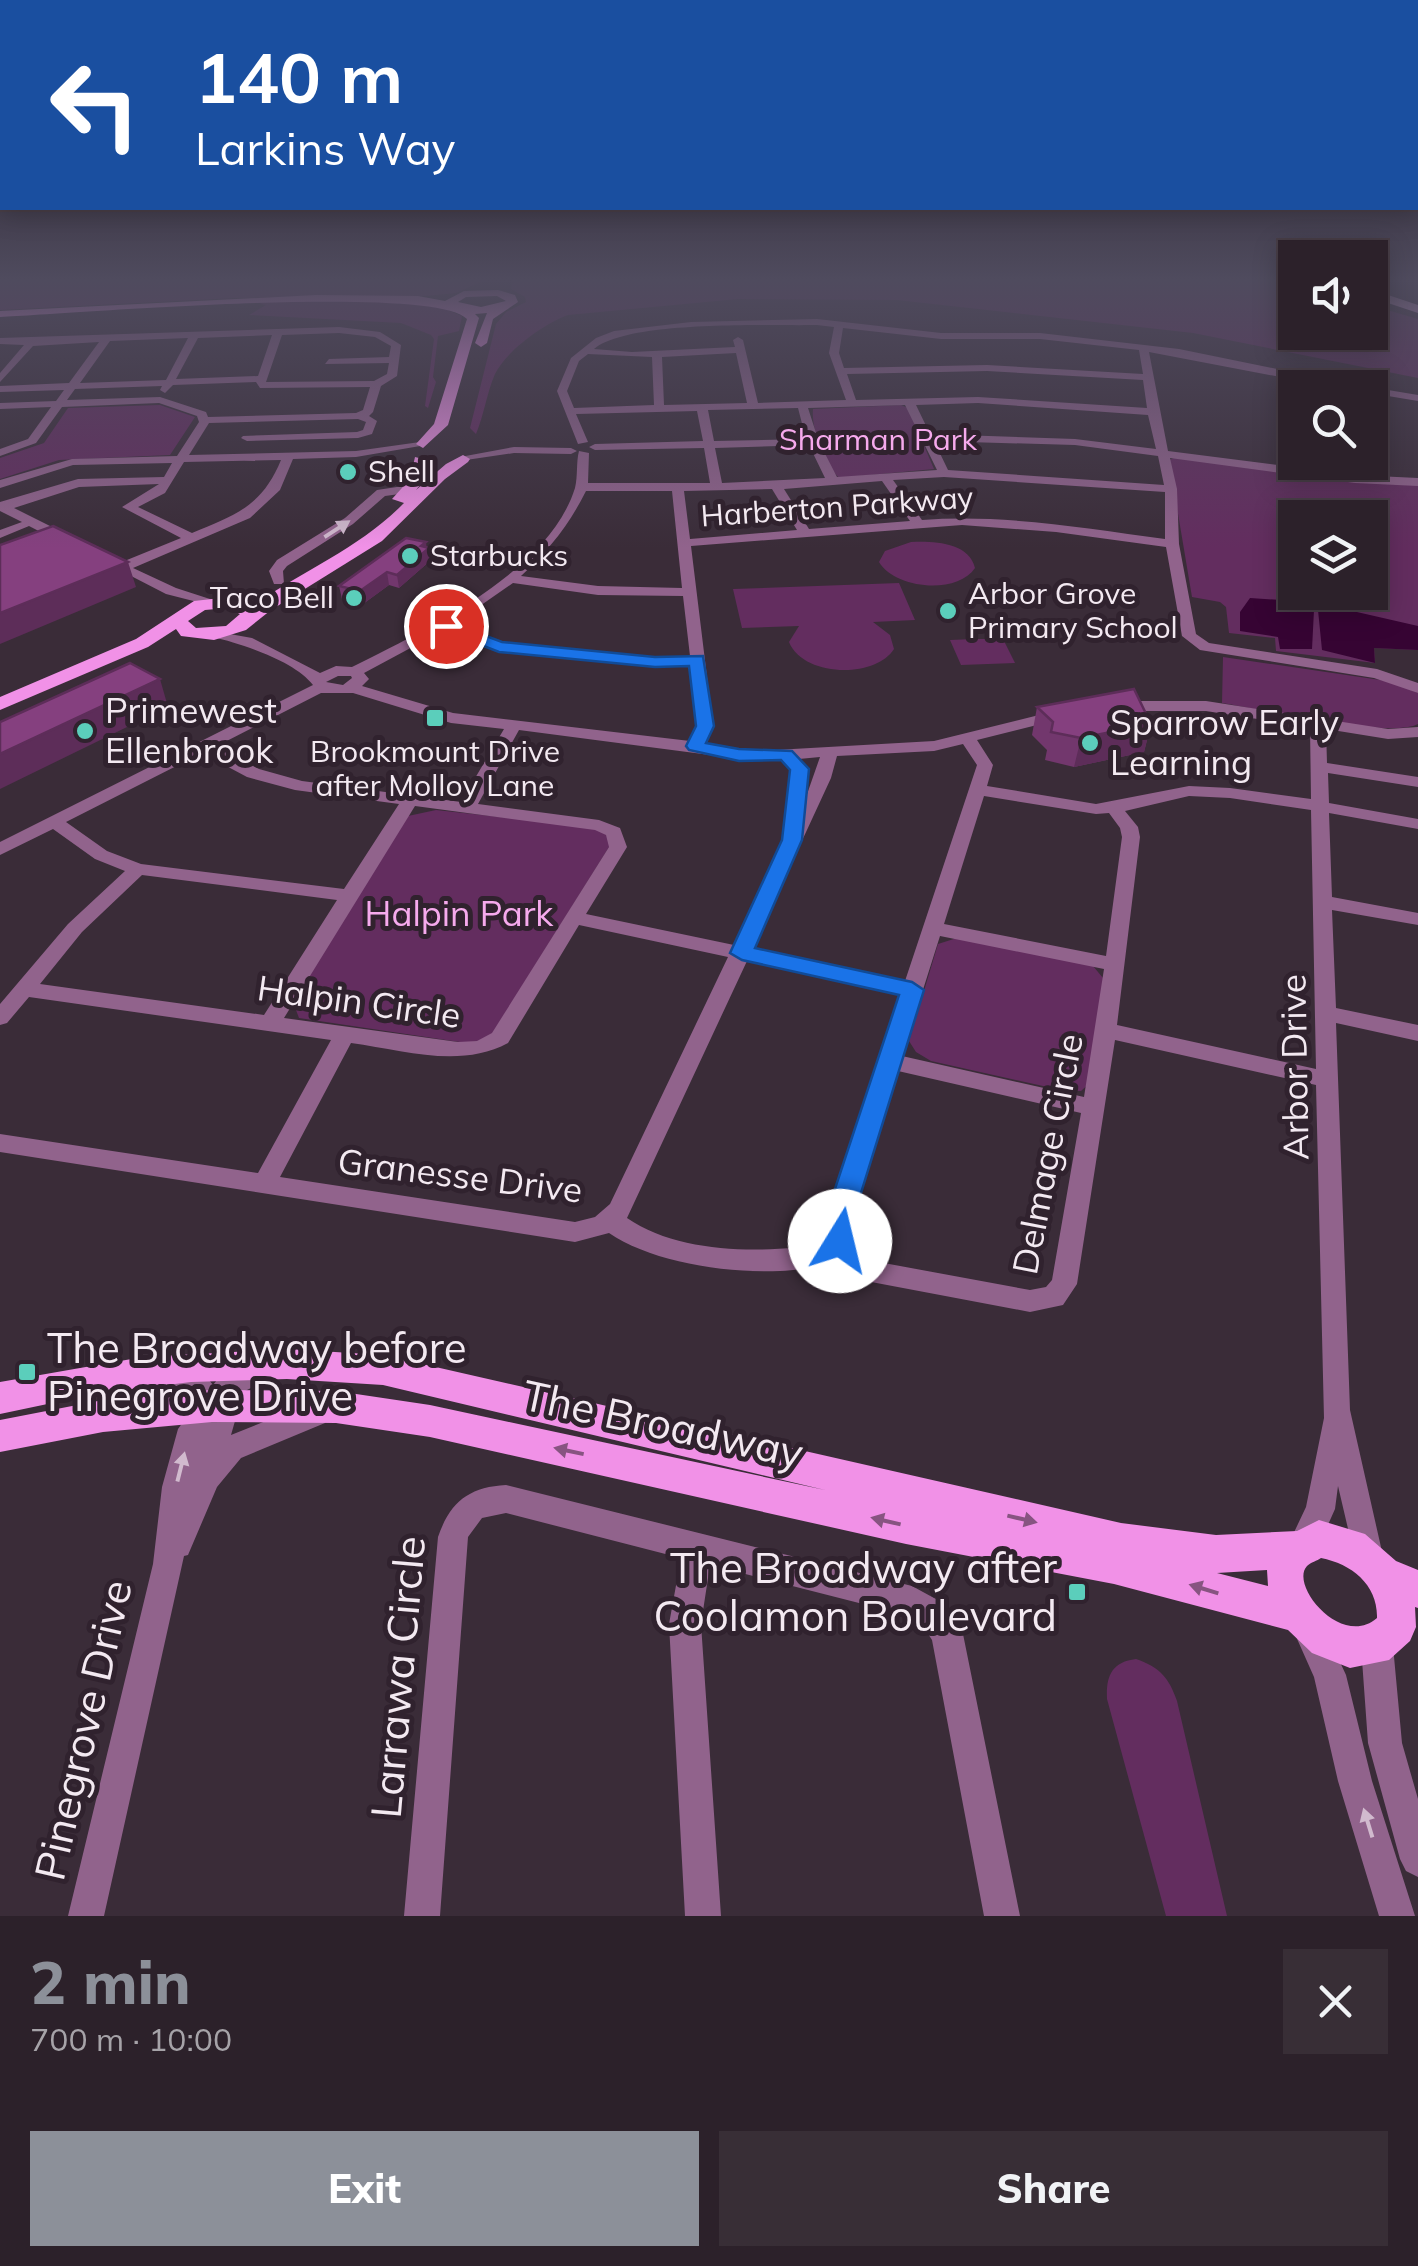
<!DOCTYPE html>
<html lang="en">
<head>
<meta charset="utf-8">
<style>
	:root { --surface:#2c212a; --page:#382e36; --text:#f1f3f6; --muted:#a6a3a8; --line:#483e47; --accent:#8c9099 }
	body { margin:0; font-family:Mulish,sans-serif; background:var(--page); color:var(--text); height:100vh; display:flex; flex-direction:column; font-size:38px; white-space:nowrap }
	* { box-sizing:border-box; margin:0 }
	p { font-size:32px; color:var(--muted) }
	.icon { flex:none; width:55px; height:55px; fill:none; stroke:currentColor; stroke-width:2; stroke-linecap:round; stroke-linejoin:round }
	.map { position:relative; height:1916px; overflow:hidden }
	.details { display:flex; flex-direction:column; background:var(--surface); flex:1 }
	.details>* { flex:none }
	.hud { position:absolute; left:0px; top:0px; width:1420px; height:210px; box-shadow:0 5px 25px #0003,0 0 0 2px var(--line); background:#1a4fa0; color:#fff; overflow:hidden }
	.controls { position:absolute; left:1278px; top:240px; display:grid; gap:20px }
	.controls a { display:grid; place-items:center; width:110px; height:110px; border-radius:0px; background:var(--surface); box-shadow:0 5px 25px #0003,0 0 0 2px var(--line); font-size:50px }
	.pin { position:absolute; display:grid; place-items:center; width:85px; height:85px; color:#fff; margin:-42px; border:5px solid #fff; border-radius:50%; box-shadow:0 2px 10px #0007 }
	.me { position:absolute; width:110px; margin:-55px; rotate:9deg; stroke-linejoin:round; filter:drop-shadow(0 0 8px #0008) }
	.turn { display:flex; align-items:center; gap:35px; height:210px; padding:0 30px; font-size:45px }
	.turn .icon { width:130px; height:130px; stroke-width:2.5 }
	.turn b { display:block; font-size:70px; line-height:85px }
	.round { display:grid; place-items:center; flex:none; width:105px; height:105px; border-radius:0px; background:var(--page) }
	.overview { display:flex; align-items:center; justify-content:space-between; height:170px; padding:0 30px }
	h1 { font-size:60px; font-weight:800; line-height:75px; color:var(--accent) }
	.action { display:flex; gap:20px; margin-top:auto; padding:20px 30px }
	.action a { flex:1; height:115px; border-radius:0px; background:var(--accent); color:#fff; font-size:40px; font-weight:800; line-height:115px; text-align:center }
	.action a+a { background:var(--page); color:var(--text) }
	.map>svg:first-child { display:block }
</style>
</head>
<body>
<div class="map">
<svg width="1418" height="1916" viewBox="0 0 1418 1916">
	<rect width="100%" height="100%" fill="#3a2c38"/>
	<!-- green -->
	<path fill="#632d5f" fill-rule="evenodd" d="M0,280H485L456,293L425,296L236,298L0,310Z
		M513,280H1284L1295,283V332H1370V305L1418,319V378L1193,333L897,300L738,299L568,315C545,323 506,351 495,374C487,392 484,415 476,434L470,428L496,324L506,312L526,302L525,297L511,289Z
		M343,299L438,306L462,316L459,331L438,336L433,377L436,382L428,408L425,406L434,339L431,335L401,323L249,315L266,305L260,304L264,302Z
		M160,405L195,417L170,455L59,460L0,479V458L44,443L68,408Z
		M901,405L908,408L934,469L839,478C824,462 811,429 813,409Z
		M1174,458L1418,483V650L1374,648L1375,663L1276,651L1275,638L1229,633L1226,607L1220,602L1192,597L1169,460ZM1295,518H1370V592H1295Z
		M911,542C933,541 969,542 975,568C957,595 895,589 879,562L885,551Z
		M899,583L915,620L873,622L890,635L894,649C875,679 803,677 789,642L799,626L742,628L733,589Z
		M975,639H1003L1015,663L961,665L950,640Z
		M1223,657L1394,682L1418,693V724C1390,739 1260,709 1222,703Z
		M436,810L593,827L604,831L611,844L489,1039L466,1043L299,1018L293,1002L408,816Z
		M960,937L1093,966L1103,978L1093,1080L1081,1091L1061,1090L931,1061L916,1052L909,1041L938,944Z
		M1136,1659C1160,1667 1169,1678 1177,1701L1227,1916H1166L1107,1699C1106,1677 1111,1662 1136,1659Z"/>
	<!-- water -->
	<path fill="#360433" d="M1250,598L1297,601L1314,610L1312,649H1280L1278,637L1240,631V612Z
		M1335,607L1418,626V650L1374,648L1375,663L1322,650L1318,610Z"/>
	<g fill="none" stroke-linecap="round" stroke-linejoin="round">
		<!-- minor -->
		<path fill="#91638c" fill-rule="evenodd" d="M817,319L941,333H1040L1179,349L1360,386L1338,388L1149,352L1168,451L1355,475L1418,478V486L1355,483L1170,458L1177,489L1179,544L1196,634L1209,643L1377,669L1418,683V693L1374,678L1200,650L1182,636L1166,547L1056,532L962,525L691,546L713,726L705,743L756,751L934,741L1059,710L1067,715L1065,718L977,740L993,765L987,786L1096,804L1189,786L1230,788L1311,799L1310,727L1206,711H1118L1110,706L1118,701H1206L1388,729L1418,727V737L1388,739L1326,729L1327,763L1418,777V787L1328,773L1329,803L1418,819V829L1329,813L1332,897L1418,913V925L1332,910L1336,1008L1418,1025V1041L1336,1023L1350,1410L1383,1556L1379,1567L1368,1571L1357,1567L1338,1486L1335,1509L1315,1554L1304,1558L1293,1554L1289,1543L1306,1507L1324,1418L1316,1085L1115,1040L1077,1284L1063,1305L1030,1312L866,1281L857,1278L840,1261C778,1282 663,1270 609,1233L575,1242L0,1152V1134L258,1173L331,1040L29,997L7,1023L0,1025V1004L68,924L125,871L95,859L53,829L0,855V842L313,685C295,661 242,644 213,637V631L252,638L320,673L336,666L352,667C425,630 549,572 575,488C578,476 576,462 579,451L589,453L588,483H710L704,448L595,450L589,447L595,444L703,441L697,411L576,414L588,442L578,444L557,391L571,358L596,338L614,331L691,322ZM817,325L834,327L829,353L846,400L758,403L743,340L738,337L733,340L735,347L632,352L594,349C629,320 768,326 817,325ZM843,328L941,339H1040L1139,350L1143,374L987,365L844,368L839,353ZM736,353L747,403L664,405L662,357ZM588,354L652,357L654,405L574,408L567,391L579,361ZM987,371L1143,380L1147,408L978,397L856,400L847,374ZM978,403L1148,415L1156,449L1075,439L930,434L916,405ZM905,405L937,470L837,477L819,442L808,408ZM798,408L806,439L714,441L708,410ZM934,441L1075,445L1158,456L1164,485L948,470ZM809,445L825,478L722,483L715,448ZM944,477L1165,492V539C1085,528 1004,514 922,520L893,480ZM882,481L910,521L809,529L784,489ZM772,489L797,530L690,539L684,491ZM586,491H672L682,588L598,586L521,576C549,550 569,525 586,491ZM513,583L598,595L683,596L690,656L655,657L502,643L454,624ZM444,630L499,651L655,667L691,665L697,726L690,741L453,713L362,686L369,679L364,673ZM338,676H351L352,678L343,685L326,682ZM321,693H353L451,723L504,729L461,802L302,781L259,769L215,747ZM519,730L756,761L781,760L791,770L785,823L791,828L734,945L586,914L627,847L620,828L599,820L478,804ZM963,744L977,765L905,981L752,949L831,778L837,756L934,751ZM202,753L247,777L295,790L399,804L344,889L141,864L107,851L66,822ZM820,757L806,797L808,769L799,759ZM984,796L1096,814L1109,813L1120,828L1122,837L1106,956L944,924ZM1189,796L1230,798L1311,810L1316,1069L1117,1025L1140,837L1138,827L1125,811ZM415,806L595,830L606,835L609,847L492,1033L477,1041L458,1042L284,1018ZM142,875L337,900L264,1015L40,984L82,932ZM579,925L728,957L610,1204L595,1217L575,1222L280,1177L351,1043C403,1050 460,1069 508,1043ZM940,936L1104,969L1084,1097L902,1056ZM747,961L901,995L826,1222L830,1243L827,1244C765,1253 681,1255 627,1218ZM898,1071L1081,1113L1052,1280L1046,1287L1030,1290L873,1261L855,1244L850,1222Z
			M339,327L380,332L401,345L397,376L381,386L373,412L369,416L377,421L372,434L358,438L247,441L241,438L243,436L357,432L363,430L366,422L358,419L209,423L189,455L356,451L420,442L426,445L356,457L293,459L280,490L250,518L133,568L176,588L213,600V606L166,594L102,561L109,557L122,562L181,538L122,507L159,484L79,487L14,508L70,536V542H60L29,526L0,538V530L22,522L0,511V502L78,479L164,477L172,463L73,465L0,488V480L72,459L177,456L199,422L197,416L159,403L62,407L36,443L0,456V449L28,439L51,407L0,409V403L56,401L64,390L0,392V386L69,383L99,342L33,346L0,382V373L24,345L0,344V338ZM339,333L375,337L391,346L389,357L329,359L325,364L389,363L387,374L374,381L266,382L282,335ZM272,335L258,376L176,379L198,338ZM188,338L166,380L80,383L110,341ZM256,382L260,388L370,387L363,410L356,413L208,417L206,412L160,397L67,400L75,389L162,386L160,390L165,393L173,385ZM281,460C262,506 236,515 192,533L138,507L165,493L184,462Z
			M1370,387L1418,395V401L1370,393L1367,388Z
			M514,447L571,448L577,451L571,454L514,453L466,460L460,457Z
			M410,485L414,486V492L385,496L353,524L287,566L283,571L284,584H274L269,571L277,560L345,518L377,490Z
			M261,1357L271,1360L274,1369L271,1378L241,1393L228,1408L235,1421L231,1435L315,1401L325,1405L329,1414L325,1423L241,1458L217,1487L188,1555L184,1556L104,1916H68L153,1564L162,1487L178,1429L195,1405L191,1397L156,1396L146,1393L142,1384L146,1375C165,1368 202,1367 213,1385L221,1375Z
			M506,1485L912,1586L945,1604L963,1634L1020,1916H984L932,1640L923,1626L906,1615L710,1565L701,1624L721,1916H685L669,1624L681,1558L506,1513L482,1518L468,1537L440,1916H404L438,1537C450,1502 469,1487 506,1485Z
			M1310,1616L1321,1621L1346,1675L1372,1781L1415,1916H1379L1338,1781L1314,1677L1294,1632L1299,1621Z
			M1377,1630L1388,1635L1393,1646L1402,1743L1418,1799V1877L1406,1871L1400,1859L1368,1743L1361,1646L1366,1635Z"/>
		<!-- major -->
		<path fill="#f191e7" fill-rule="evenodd" d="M498,290L515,295L518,302L493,319L487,343L481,347L475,343L487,313L475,314L479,318L448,425L423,448L416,444L434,424L467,319C432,283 69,314 0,317V311L316,295L418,296L445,301L464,291ZM497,296L506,301L481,307L458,302L466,297Z
			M463,455L470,459L468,462L445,479L382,541L271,610L246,630L214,640L181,636L176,629L148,647L0,710V697L136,639L194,601L230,597L252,606C304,570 360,548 404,503L392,499L410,479L415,457L427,460L424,480L416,490L446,464ZM227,608L240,614L226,626L196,628L188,621L205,610Z
			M287,1349L383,1355L1121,1523L1216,1535L1297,1531L1319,1520L1365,1534L1396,1561L1418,1570V1608L1415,1607L1416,1627L1410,1641L1389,1660L1350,1668L1312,1653L1288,1630L1114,1584L906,1544L430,1437L336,1423L212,1422L103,1432L0,1452V1420L103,1400L212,1390L336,1391L430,1405L825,1490L383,1385L287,1379L191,1382L95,1394L0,1414V1382L143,1357ZM1321,1558C1352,1564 1378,1585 1377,1618C1342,1649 1289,1585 1307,1566C1311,1562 1317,1561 1321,1558ZM1267,1570L1268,1586L1217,1573Z"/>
		<!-- highway -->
		<path fill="#feb9f5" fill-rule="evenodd" d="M1370,289L1418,305V313L1370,297Z"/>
	</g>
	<!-- wall -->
	<path fill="#72376d" d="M426,542V547L429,548L431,560L399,588L389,585L363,604L342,599L339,586Z
		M1037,707L1151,724L1144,752L1074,767L1045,760L1047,750L1032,735Z"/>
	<!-- shaded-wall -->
	<path fill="#5d2d59" d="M426,542L427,550L429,548L431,560L399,588L397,575L421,546Z
		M128,562L136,587L0,644V613Z
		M387,572L389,585L363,604L360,591Z
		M160,679L168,707L0,789V754Z
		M1151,724L1144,752L1074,767L1081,738Z"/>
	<!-- building -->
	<path fill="#85407f" stroke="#5d2d59" stroke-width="2.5" d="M53,526L128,562L0,613V545Z
		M406,538L426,542L421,546L429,548L397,575L387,572L360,591L339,586Z
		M130,663L160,679L0,754V722Z
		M1134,689L1151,724L1081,738L1051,732L1053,722L1037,707Z"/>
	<!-- one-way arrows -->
	<defs><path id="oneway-solid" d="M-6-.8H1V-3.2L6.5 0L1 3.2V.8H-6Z" transform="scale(2.5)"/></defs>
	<g fill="#d1bace">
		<use href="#oneway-solid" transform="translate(337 529) rotate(-33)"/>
		<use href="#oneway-solid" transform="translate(181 1467) rotate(-76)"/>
		<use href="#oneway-solid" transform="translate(1368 1823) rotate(-107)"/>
	</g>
	<g fill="#875481">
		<use href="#oneway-solid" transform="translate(569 1451) rotate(-168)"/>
		<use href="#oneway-solid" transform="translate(1022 1519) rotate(13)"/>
		<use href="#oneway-solid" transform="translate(886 1521) rotate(-167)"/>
		<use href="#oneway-solid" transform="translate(1204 1589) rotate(-163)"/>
	</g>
	<!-- sky -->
	<linearGradient id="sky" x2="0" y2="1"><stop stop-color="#20181f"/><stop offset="0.51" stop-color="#4f4b5e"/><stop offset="1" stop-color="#4f4b5e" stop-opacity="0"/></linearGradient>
	<rect width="1418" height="548" fill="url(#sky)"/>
	<!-- route -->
	<path fill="#1a73e8" stroke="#114b97" stroke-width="2.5" d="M446,621L502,642L655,657L703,656L714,726L706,743L739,749L792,751L809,769L802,840L755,948L912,982L924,990L852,1222L854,1241L850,1249L840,1252L830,1249L824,1222L899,995L742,960L730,953L782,840L790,770L781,760L739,761L689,750L686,746L696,726L689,666L655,667L499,652L440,629L438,626Z"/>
	<!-- markers -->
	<g fill="#5bcebb" stroke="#30222e" stroke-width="4">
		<circle cx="348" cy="472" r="10"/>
		<circle cx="410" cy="556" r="10"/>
		<circle cx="354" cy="598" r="10"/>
		<circle cx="948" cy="611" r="10"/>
		<rect x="425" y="708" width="20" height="20" rx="5"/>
		<circle cx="85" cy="731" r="10"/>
		<circle cx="1090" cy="743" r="10"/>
		<rect x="17" y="1362" width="20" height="20" rx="5"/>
		<rect x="1067" y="1582" width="20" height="20" rx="5"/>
	</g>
	<g text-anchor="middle" stroke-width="10" stroke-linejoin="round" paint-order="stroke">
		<!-- far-park labels -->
		<g font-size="30" fill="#f6aaed" stroke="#30222e">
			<text x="878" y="450">Sharman Park</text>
		</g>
		<!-- far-poi labels -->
		<g font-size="30" fill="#f3e9f1" stroke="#30222e" text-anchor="start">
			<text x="368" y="482">Shell</text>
			<text x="430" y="566">Starbucks</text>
			<text x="968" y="604">Arbor Grove<tspan x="968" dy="34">Primary School</tspan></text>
			<text x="334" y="608" text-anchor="end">Taco Bell</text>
			<text x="435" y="762" text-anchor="middle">Brookmount Drive<tspan x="435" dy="34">after Molloy Lane</tspan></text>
		</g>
		<!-- far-street labels -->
		<g font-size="30" fill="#f3e9f1" stroke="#30222e">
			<text transform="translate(837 507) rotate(-4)" y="10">Harberton Parkway</text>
		</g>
		<!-- poi labels -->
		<g font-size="35" fill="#f3e9f1" stroke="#30222e" text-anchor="start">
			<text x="105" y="723">Primewest<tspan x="105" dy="40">Ellenbrook</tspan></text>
			<text x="1110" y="735">Sparrow Early<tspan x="1110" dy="40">Learning</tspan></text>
		</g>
		<!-- park labels -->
		<g font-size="35" fill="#f6aaed" stroke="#30222e">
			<text x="459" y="926">Halpin Park</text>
		</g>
		<!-- street labels -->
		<g font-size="35" fill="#f3e9f1" stroke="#30222e">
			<text transform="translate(359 1002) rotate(8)" y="12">Halpin Circle</text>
			<text transform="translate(1295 1067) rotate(-91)" y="12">Arbor Drive</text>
			<text transform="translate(1048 1154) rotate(-79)" y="12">Delmage Circle</text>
			<text transform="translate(460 1176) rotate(7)" y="12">Granesse Drive</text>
		</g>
		<!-- near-poi labels -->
		<g font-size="42" fill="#f3e9f1" stroke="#30222e" text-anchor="start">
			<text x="47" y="1363">The Broadway before<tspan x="47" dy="48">Pinegrove Drive</tspan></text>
			<text x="1057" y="1583" text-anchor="end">The Broadway after<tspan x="1057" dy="48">Coolamon Boulevard</tspan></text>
		</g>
		<!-- near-street labels -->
		<g font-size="42" fill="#f3e9f1" stroke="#30222e">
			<text transform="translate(663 1424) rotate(12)" y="15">The Broadway</text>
			<text transform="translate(398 1677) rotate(-85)" y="15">Larrawa Circle</text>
			<text transform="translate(83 1730) rotate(-77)" y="15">Pinegrove Drive</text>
		</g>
	</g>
</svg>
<div class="controls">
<a><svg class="icon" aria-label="sound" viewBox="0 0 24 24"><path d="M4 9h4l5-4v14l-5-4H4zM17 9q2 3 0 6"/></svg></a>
<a><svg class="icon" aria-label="search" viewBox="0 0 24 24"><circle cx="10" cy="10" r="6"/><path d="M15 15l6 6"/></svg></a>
<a><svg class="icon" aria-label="layers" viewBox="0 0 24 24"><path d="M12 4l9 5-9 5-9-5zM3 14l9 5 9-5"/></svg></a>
</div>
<div class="pin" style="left:446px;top:626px;background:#d93025"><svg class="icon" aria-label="arrive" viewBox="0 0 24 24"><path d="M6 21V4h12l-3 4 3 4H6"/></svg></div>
<svg class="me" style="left:840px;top:1241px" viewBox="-20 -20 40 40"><circle r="19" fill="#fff"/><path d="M0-13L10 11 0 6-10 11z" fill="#1a73e8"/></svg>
<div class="hud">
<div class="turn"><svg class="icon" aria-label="left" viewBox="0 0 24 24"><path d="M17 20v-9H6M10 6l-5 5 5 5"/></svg><div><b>140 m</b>Larkins Way</div></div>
</div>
</div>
<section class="details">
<div class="overview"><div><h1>2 min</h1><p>700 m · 10:00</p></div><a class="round"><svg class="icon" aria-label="close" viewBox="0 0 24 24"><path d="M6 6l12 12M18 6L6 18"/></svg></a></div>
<div class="action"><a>Exit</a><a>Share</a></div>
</section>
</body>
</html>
